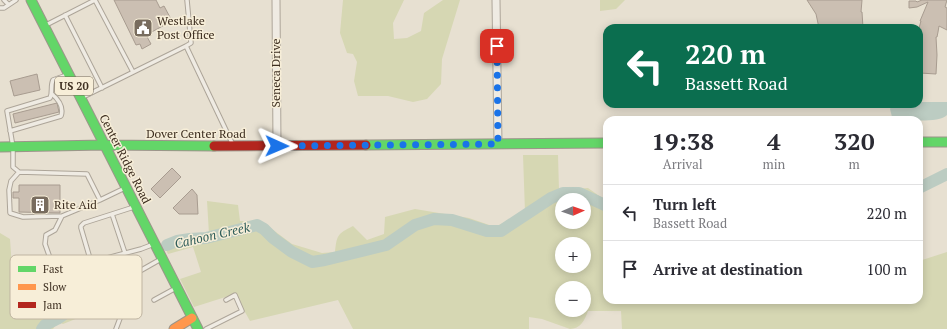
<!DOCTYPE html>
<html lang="en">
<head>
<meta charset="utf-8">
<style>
	:root { --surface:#fff; --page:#f7f7f7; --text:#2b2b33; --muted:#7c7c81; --line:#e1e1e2 }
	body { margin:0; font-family:"PT Serif",serif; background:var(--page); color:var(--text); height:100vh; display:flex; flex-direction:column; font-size:15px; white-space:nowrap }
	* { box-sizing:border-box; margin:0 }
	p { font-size:13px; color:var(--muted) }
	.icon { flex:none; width:22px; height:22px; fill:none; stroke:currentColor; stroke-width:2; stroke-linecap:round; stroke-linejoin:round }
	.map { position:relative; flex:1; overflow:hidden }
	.drawer { position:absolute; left:603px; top:116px; width:320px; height:188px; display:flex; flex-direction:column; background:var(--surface); border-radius:12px; box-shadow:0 2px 10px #0003 }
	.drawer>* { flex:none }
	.hud { position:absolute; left:603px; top:24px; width:320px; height:84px; border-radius:12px; box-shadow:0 2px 10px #0003; background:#0b6e4f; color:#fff; overflow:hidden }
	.needle { width:26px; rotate:88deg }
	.buttons { position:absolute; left:555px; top:193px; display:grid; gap:8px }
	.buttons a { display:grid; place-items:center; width:36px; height:36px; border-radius:50%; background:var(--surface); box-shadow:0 2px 10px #0003; font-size:20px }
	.pin { position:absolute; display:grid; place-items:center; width:34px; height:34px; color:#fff; margin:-17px; border-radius:8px; box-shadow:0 2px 6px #0006 }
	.me { position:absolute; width:44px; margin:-22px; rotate:91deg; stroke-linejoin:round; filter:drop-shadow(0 0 3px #0008) }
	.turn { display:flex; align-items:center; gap:14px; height:84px; padding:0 16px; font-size:18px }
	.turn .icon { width:52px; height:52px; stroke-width:2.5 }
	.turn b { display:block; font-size:28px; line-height:34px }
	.eta { display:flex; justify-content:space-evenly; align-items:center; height:68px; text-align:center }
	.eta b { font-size:24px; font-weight:700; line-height:28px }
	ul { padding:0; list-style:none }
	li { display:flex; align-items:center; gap:12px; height:56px; padding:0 16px; border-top:1px solid var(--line) }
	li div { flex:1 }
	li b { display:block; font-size:15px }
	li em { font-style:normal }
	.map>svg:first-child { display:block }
</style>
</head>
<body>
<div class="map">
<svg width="947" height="329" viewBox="0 0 947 329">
	<rect width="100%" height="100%" fill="#e7e0d1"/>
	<!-- green -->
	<path fill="#d6d7b3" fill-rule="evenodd" d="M343,0H404L393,23L394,39L407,38L421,31L424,13L443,0H460L442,59L441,84L427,99L413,102L388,96H358L354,81L357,62L353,54L347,53L340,33Z
		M600,0H625L616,9L600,11Z
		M523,155H558L559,190L588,188L605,200L607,197V300H919V279L922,278L919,261L947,252V329H622L621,311H588C585,320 580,329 570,329L542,319L529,317V329H353L338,300L250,321L235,294L194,307L180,279L201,272L193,247L168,254L163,243L209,234L207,201L238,205L240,221H261L292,244L322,253L335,252C337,235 337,234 353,226L367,240L384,234L385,217L415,209L469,218L495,227L525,212ZM562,200H584V222H562ZM562,244H584V266H562ZM562,288H584V310H562Z
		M0,233L10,239L12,267L17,279L34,275L50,296L60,297L77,288L81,294L105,278L111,293L88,302L93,312L63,324L58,322L53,329H0Z"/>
	<!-- water -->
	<path fill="#bcccc2" d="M919,102H947V115C940,123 911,120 900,120H895L892,117L890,109L892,104H919Z"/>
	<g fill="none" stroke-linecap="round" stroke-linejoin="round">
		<!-- river -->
		<path stroke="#bcccc2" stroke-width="12" d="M919,188L947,174
			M167,245L177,241L190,239L206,238L257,225L264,229L273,238L292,252L312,262L325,260L386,245L415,225L434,219L452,220L487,231H501L551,198L563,193H579L607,206
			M42,329L45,325L57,319L80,303L107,288"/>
	</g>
	<!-- building -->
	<path fill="#cbbfb2" stroke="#a89c90" d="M114,0H156L160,8L164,6L172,21L146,35L151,44L142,49L140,44L136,45Z
		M807,0H862L861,12H862L863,28H819L816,14Z
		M922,0H947L945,7L947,8V30L939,26L938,32L937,37H936L937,55L936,74L920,73L919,28L921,21H920L928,2L917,7L909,8V1H916L917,2Z
		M37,74L40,90L14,96L10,81Z
		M57,103L59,112L15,123L13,114Z
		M172,168L181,177L160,198L151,189Z
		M19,185H60V213L19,212V198H13V192H19Z
		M192,189L197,195L198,214H179L173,208Z"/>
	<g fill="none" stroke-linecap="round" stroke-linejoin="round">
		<defs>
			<path id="lane" d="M4,0L8,4
				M95,0L133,72
				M0,8H4L16,0
				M65,15L102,88
				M46,25L95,0
				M186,46L191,43L187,0
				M67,75L53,80C50,86 53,92 50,98L7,111L13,147V167L19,172L87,174L100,200L125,188
				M83,97L186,46L233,145
				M10,131L61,116C64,107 59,100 52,94
				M19,172L11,181L9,190L10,213L23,217L62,216
				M112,214L125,253
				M154,244L141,249L103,259L117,284L161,259
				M91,262L81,228V226L84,223L134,207
				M72,268L103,259
				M59,283L45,244L46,235L55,230L62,216L100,200
				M154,300L176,288
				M116,329L122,313
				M206,329L242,311L235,295L226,300"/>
			<path id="street" d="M276,0L277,146
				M496,0L498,144"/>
			<path id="fast" d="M31,0L198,329
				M919,142H947
				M366,145L607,143
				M0,147L104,145L214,146"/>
			<path id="slow" d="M174,329L192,318"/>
			<path id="jam" d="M214,146L366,145"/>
		</defs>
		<!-- lane casing -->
		<use href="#lane" stroke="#ada599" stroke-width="5.5"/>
		<!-- street casing -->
		<use href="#street" stroke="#ada599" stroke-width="9"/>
		<!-- fast casing -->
		<use href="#fast" stroke="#9c958a" stroke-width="11"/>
		<!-- slow casing -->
		<use href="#slow" stroke="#9c958a" stroke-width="11"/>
		<!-- jam casing -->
		<use href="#jam" stroke="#9c958a" stroke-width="11"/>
		<!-- lane -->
		<use href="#lane" stroke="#efebe3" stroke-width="3.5"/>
		<!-- street -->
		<use href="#street" stroke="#efebe3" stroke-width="7"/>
		<!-- fast -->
		<use href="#fast" stroke="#63d668" stroke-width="9"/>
		<!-- slow -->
		<use href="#slow" stroke="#ff974d" stroke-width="9"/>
		<!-- jam -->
		<use href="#jam" stroke="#b3261e" stroke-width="9"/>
	</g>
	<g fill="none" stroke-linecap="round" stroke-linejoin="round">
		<!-- route -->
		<path stroke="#1a73e8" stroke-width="7" stroke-dasharray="0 12.6" d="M277,146L498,144L497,46"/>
	</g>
	<!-- icons -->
	<defs>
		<symbol id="civic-square" viewBox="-11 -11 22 22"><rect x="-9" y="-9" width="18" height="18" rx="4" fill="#786c5e" stroke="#f7eed8"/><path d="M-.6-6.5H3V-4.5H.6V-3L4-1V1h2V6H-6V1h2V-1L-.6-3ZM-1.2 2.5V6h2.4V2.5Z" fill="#fff"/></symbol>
		<symbol id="building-square" viewBox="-11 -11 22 22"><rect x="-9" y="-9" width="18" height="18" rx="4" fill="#786c5e" stroke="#f7eed8"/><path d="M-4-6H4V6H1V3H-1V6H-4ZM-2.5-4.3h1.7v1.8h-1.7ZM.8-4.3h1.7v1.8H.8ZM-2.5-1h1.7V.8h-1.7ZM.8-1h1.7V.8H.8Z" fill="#fff"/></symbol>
	</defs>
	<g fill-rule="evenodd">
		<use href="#civic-square" x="132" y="17" width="22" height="22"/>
		<use href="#building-square" x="29" y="194" width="22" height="22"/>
	</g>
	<g text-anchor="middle" stroke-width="3" stroke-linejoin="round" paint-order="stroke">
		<!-- shield labels -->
		<rect fill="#f7eed8" stroke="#756857" stroke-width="1" x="55" y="77" width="38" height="18" rx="3"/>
		<g font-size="11" font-weight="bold" fill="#3d2e20">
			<text x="74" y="90">US 20</text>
		</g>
		<!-- poi labels -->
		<g font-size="12" fill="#3d2e20" stroke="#f7eed8" text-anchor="start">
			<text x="157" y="25">Westlake<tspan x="157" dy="14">Post Office</tspan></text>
			<text x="54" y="209">Rite Aid</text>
		</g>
		<!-- street labels -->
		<g font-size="12" fill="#3d2e20" stroke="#f7eed8">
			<text transform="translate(276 73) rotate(-90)" y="4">Seneca Drive</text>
			<text x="196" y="138">Dover Center Road</text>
			<text transform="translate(125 159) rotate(63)" y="4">Center Ridge Road</text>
		</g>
		<!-- water labels -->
		<g font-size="13" font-style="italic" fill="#2f5d5a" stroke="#f7eed8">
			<text transform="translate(212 235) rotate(-13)" y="5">Cahoon Creek</text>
		</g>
	</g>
	<!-- legend -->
	<rect x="10" y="255" width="132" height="64" rx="6" fill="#f7eed8" stroke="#bfb4a1" stroke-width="1"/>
	<rect x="18" y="266" width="18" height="6" fill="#63d668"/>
	<rect x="18" y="284" width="18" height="6" fill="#ff974d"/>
	<rect x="18" y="302" width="18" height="6" fill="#b3261e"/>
	<g font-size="11" fill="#3d2e20">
		<text x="43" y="273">Fast</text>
		<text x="43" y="291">Slow</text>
		<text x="43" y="309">Jam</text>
	</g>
</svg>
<div class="buttons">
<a><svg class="needle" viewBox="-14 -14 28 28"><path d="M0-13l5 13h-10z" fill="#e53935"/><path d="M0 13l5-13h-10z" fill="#7c7c81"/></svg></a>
<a>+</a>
<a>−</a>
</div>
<div class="pin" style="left:497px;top:46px;background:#d93025"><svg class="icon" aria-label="arrive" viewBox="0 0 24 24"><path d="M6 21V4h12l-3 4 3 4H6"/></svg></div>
<svg class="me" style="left:277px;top:146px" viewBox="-20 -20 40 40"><path d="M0-17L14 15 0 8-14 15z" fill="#1a73e8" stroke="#fff" stroke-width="4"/></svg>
<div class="hud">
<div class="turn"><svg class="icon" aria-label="left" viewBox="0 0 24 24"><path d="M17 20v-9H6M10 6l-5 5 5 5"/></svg><div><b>220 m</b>Bassett Road</div></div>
</div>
<section class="drawer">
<div class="eta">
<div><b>19:38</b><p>Arrival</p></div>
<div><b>4</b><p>min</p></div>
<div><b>320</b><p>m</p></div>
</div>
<ul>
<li><svg class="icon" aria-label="left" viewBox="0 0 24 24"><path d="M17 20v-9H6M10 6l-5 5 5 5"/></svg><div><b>Turn left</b><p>Bassett Road</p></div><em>220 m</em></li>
<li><svg class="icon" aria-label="arrive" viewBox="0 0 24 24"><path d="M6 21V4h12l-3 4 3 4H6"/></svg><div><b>Arrive at destination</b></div><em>100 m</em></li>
</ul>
</section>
</div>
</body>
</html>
